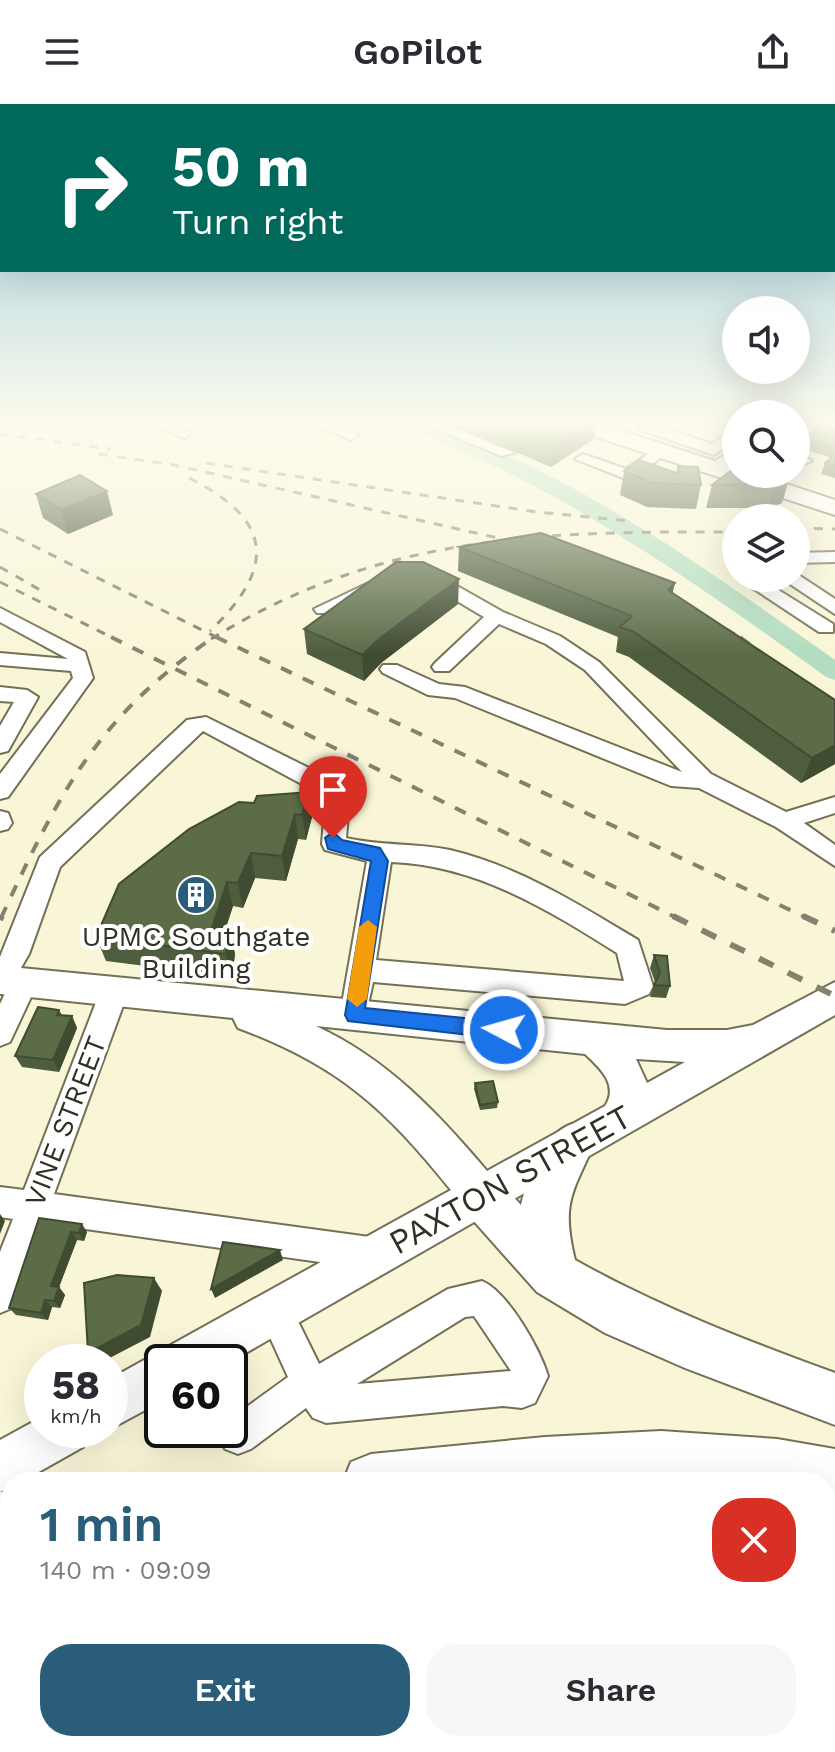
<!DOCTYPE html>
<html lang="en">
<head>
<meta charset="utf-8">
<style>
	:root { --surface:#fff; --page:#f7f7f7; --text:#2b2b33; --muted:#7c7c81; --accent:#2a5d7a }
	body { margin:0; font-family:"Work Sans",sans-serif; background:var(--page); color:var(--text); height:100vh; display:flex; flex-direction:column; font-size:30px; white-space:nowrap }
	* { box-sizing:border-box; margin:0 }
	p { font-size:26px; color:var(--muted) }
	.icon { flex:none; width:44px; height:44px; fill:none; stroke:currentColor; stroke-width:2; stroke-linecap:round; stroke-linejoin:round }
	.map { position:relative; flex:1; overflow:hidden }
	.sheet { position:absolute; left:0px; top:1368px; width:836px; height:280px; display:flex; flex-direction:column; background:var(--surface); border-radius:32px 32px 0 0; box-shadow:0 8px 32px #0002 }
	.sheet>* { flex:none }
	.hud { position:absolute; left:0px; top:0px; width:836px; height:168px; box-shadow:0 8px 32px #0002; background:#00695c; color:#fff; overflow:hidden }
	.buttons { position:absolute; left:722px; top:192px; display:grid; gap:16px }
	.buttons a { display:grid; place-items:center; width:88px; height:88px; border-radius:50%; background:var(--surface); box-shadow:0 8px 32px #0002; font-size:40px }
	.speed { position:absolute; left:24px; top:1240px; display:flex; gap:16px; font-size:40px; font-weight:700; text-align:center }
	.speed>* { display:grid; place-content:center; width:104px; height:104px; border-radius:50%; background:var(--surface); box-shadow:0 8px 32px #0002; line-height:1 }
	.speed small { font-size:20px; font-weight:400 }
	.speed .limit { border:4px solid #111; border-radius:12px; background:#fff; color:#111 }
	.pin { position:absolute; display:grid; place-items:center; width:68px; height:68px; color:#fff; margin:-82px -34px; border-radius:50% 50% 50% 0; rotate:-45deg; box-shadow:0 0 8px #0007 }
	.pin .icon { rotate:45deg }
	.me { position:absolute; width:88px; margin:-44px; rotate:276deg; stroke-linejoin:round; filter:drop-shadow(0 0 6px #0008) }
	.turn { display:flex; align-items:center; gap:28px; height:168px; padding:0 40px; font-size:36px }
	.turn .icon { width:104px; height:104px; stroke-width:2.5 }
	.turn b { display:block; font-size:56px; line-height:68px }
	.round { display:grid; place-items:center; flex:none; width:84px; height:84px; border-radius:32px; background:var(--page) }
	.overview { display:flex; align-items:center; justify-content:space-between; height:136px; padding:0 40px }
	h1 { font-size:48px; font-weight:600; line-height:60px; color:var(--accent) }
	.cta { display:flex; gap:16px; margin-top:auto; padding:16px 40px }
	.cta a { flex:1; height:92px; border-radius:32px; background:var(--accent); color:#fff; font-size:32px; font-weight:600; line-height:92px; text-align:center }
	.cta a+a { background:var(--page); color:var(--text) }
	header { display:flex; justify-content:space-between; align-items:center; height:104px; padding:0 40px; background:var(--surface); font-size:36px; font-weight:600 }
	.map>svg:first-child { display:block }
</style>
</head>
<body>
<header><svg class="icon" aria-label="menu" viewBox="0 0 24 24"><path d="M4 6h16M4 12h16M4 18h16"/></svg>GoPilot<svg class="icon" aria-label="share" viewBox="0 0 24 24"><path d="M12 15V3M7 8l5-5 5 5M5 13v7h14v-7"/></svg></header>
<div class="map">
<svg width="835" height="1648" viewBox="0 0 835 1648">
	<rect width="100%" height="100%" fill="#f9f6d8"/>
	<!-- green -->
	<path fill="#ffdbc8" d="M826,1439L835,1442V1559L826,1557Z
		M500,1638H656V1648H500Z"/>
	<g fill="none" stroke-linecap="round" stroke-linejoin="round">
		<!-- river -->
		<path fill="#b2ddc0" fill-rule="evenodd" d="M406,320C443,320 476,336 509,352C626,406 730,482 835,556V576L826,573C693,477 563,384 408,324Z"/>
		<defs>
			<path id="minor" d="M153,320H174L192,329L184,334Z
				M311,320H333L359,331L351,336Z
				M424,320H445L515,349L501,352Z
				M640,320H650L712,340L736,322V335L714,351L640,326Z
				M796,324L801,326L804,332L796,337Z
				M657,344L671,347L628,376L575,355L583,350L626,365Z
				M723,352L736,356V367L715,357Z
				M796,353L804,352L812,357L796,363Z
				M835,448V458L796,459V449Z
				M427,465L503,508L560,532L599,558L711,670L786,708L835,693V709L804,719L835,741V762L776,723L699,684L671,682L455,594L428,591L383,569L380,565L383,561H397L439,580L465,583L682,668L585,566L546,540L499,520L449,567H435L432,563L435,559L484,513L420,475L418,471Z
				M797,470L835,495V510L781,474H796Z
				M381,473L390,479L388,483L331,509H317L314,505Z
				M759,474L833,520V528H819L739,475Z
				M0,504L85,548L93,574L8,693L0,695V670L73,574L71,567L0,561V549L68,555L0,518Z
				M0,583L27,586L38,593L8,647L0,649V622L14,598L0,597Z
				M206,613L327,673L349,699L346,734C381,742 416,739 450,746C518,762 580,801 638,836L653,882L649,890L625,900L373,878L364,919L354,923L344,919L340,911L367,757L325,746L322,740L325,701L311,685L203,627L60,763L29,850L18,869L34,870L38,878L10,938L0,942V900L8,883L0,886V853L40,753L187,616ZM391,758C476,761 547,805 617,849L624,877L376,856Z
				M0,707L8,709L12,719L8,725L0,727Z
				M114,877L124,880L128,888L54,1090L377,1134L389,1139L393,1150L389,1161L377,1166L43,1119L12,1204L0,1209V1148L13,1115L0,1113V1083L24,1086L100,888L104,880Z
				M482,1177C508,1188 540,1245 548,1272L535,1299L522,1304L503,1302L326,1319L313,1314L306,1304L251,1345L238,1350L225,1345L220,1332L222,1326H230V1315L288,1273L258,1207L263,1195L275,1190L287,1195L319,1260L448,1185ZM474,1212L511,1267L357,1280L465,1213Z
				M0,1499L10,1501V1541L0,1539Z
				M826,1551L835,1553V1595L826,1593Z
				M660,1638H704V1648H660Z"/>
			<path id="major" d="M0,862L667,926H727L753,921L835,878V911L230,1258H162V1297L110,1325V1275L146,1255L166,1249L169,1242L451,1086C385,1004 338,961 238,924L233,914L0,890ZM316,922L585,950C600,964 619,981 605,1002L487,1067C437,1008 387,955 316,922ZM636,955L685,958L647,979Z
				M42,1313V1326H90L83,1343L21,1378H10V1383L0,1388V1336Z
				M826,1377L835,1379V1429L826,1427Z
				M0,1388L10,1389V1439L0,1438Z"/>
			<path id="highway" d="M569,320H601L736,364V370H756L835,396V411L572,325Z
				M572,1020L588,1026L594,1040C572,1090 561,1099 575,1156C659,1203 745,1236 835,1269V1321L685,1264L605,1229L537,1188L464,1106L457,1090L464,1074L480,1068L496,1074L521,1101C528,1072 543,1030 572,1020Z
				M661,1327L777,1335L835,1345V1401L826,1399V1378H343L351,1358L371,1350L545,1333Z"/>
		</defs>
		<!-- minor casing -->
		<use href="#minor" stroke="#737056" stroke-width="4"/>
		<!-- major casing -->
		<use href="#major" stroke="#737056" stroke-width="4"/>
		<!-- highway casing -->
		<use href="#highway" stroke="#737056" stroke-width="4"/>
		<!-- minor -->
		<use href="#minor" fill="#fff" fill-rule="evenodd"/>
		<!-- major -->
		<use href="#major" fill="#fff" fill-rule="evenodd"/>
		<!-- highway -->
		<use href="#highway" fill="#fff" fill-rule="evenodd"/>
		<!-- rail-far2 -->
		<path stroke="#84826f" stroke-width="3" stroke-dasharray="9 9" stroke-linecap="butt" d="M0,330L111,345
			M99,350L174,361L498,434
			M206,359L537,408L630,417
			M189,374C273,416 277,463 210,527
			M796,424L835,425
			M0,425L220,535
			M0,463L42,487
			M0,478L115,535
			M665,489L743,535
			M211,535C381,430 543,427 736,428"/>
		<!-- rail-far1 -->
		<path stroke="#84826f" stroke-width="4" stroke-dasharray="12 12" stroke-linecap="butt" d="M111,533L677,814
			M216,533L807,814
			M740,533L775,560
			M1,814C59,689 97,613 214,533"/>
		<!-- rail -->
		<path stroke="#84826f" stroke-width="6" stroke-dasharray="16 16" stroke-linecap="butt" d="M673,812L835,892
			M803,812L835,827
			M0,816L2,812"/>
	</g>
	<!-- wall -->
	<path fill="#4e5d3d" d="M449,320H596L594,335L551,363Z
		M736,320V353L722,349L728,326Z
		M835,324V374L821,370L825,359L831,354L802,344L805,335Z
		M678,362L701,381L696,405L647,403L620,391L624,367L676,369Z
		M789,375L782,399L768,404H706L712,381Z
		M36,390L113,411L68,430L43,414Z
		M459,443L673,490L835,596V660L801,679L629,553L616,548L618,533L458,467Z
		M458,500L381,559L364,577L307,550L304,525Z
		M309,688L312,713L306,736L298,735L286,777L255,774L243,804L233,802L225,826H229L235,850L232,873L106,857L96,833Z
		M654,851L670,882L666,894L650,893L655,878L650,864Z
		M59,906L62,911L72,912L77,924L59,968L22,963L15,952Z
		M475,979L498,998L497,1004L480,1006L474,985Z
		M39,1114L87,1128L84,1137L77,1136L59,1183L65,1191L60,1204L52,1203L48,1216L16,1211L9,1204Z
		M716,1638H826L835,1648H716Z"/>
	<!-- shaded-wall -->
	<path fill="#404c32" d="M585,320H596L594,335L551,363L553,340Z
		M789,375L782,399L768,404L775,380Z
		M107,387L113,411L68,430L61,406Z
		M459,475L458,500L381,559L364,577L362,551L380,534Z
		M675,479L669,504L668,486Z
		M835,641V660L801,679L812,654Z
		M309,688L312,713L306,736L302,711Z
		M295,710L298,735L286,777L282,752Z
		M251,749L255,774L243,804L238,779Z
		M227,778L233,802L218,848L212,824Z
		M229,826L235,850L232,873L226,850Z
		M72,912L77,924L59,968L53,956Z
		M0,1110L5,1117L0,1130Z
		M82,1120L87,1128L84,1137L79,1129Z
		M71,1128L77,1136L59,1183L65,1191L60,1204L54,1197L51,1182Z
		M280,1146L283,1156L215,1194L211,1185Z
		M154,1174L162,1187L150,1233L102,1258H96L88,1249Z
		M45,1196L52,1203L48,1216L41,1209Z"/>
	<!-- building -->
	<path fill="#5b6c47" stroke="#404c32" stroke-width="2" d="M505,320H585L553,340Z
		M736,320V328L728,326Z
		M822,320L835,324V344L805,335Z
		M835,350V363L825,359Z
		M639,356L679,370L678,362L698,363L701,381L652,379L624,367Z
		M732,366H736V370H774L789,375L775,380L712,381Z
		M80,371L107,387L61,406L36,390Z
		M541,429L675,479L668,486L835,596V641L812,654L634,528L620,523L632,512L459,443Z
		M396,458H423L459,475L380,534L362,551L304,525Z
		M309,688L302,711L295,710L282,752L251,749L238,779L227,778L212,824L229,826L226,850L96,833L119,780L189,725L239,698L254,699L257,692Z
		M654,851L667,852L670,882L654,881L660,869Z
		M38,903L59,906L57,911L72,912L53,956L15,952Z
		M493,977L498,998L480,1001L475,979Z
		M39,1114L82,1120L79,1129L71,1128L51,1182L59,1183L54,1197L45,1196L41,1209L9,1204Z
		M223,1138L280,1146L211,1185Z
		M117,1171L154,1174L141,1221L88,1249L84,1179Z
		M0,1574L10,1576V1638H341L394,1648H0Z
		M826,1610L835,1611V1648H725L724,1638H826Z
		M441,1638H495L494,1648H439Z"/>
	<!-- sky -->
	<linearGradient id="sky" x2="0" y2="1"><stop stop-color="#92c4d8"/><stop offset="0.58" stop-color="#fcfbed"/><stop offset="1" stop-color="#fcfbed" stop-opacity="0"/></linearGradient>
	<rect width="835" height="550" fill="url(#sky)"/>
	<!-- route -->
	<path fill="#1a73e8" stroke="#114b97" stroke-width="2" d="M333,728L342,736L380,744L388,757L365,904L504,918L514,926L511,932L504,935L348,917L345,911L371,757L328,745L325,734Z"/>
	<!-- slow -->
	<path fill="#f59e0b" d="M368,816L377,823L367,895L357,903L347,895L359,823Z"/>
	<!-- icons -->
	<defs>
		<symbol id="building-disc" viewBox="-11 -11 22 22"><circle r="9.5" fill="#2a5d7a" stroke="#fff"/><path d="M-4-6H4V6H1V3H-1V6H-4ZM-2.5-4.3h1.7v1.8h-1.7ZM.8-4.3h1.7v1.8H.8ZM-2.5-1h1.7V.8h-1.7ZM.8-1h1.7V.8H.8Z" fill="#fff"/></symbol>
	</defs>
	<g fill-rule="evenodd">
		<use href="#building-disc" x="174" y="769" width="44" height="44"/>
	</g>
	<g text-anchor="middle" stroke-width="8" stroke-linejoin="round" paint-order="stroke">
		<!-- poi labels -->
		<g font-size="28" fill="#313025" stroke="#fff">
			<text x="196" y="842">UPMC Southgate<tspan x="196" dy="32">Building</tspan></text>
		</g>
		<!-- street labels -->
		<g font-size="28" fill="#313025" stroke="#fff">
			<text transform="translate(65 1017) rotate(-69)" y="10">VINE STREET</text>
		</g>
		<!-- near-street labels -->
		<g font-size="34" fill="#313025" stroke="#fff">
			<text transform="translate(510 1075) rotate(-29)" y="12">PAXTON STREET</text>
		</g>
	</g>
</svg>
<div class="buttons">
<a><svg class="icon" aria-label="sound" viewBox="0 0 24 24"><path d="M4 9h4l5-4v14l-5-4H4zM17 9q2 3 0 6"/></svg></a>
<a><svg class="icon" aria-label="search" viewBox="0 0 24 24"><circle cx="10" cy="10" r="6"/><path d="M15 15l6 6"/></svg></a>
<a><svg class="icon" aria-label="layers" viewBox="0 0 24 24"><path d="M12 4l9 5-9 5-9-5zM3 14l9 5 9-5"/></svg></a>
</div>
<div class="speed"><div>58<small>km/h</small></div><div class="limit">60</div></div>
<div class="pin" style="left:333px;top:734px;background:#d93025"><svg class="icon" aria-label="arrive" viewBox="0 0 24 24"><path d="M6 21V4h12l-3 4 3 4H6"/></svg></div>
<svg class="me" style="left:504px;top:926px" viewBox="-20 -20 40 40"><circle r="17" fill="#1a73e8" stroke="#fff" stroke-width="3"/><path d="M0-11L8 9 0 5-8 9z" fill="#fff"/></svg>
<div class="hud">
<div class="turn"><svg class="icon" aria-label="right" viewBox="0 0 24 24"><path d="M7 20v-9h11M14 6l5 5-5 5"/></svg><div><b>50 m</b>Turn right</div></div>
</div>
<section class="sheet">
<div class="overview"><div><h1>1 min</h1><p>140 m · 09:09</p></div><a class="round" style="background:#d93025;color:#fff"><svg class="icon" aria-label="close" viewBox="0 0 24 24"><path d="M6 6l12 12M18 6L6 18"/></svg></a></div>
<div class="cta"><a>Exit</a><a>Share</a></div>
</section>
</div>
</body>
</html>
